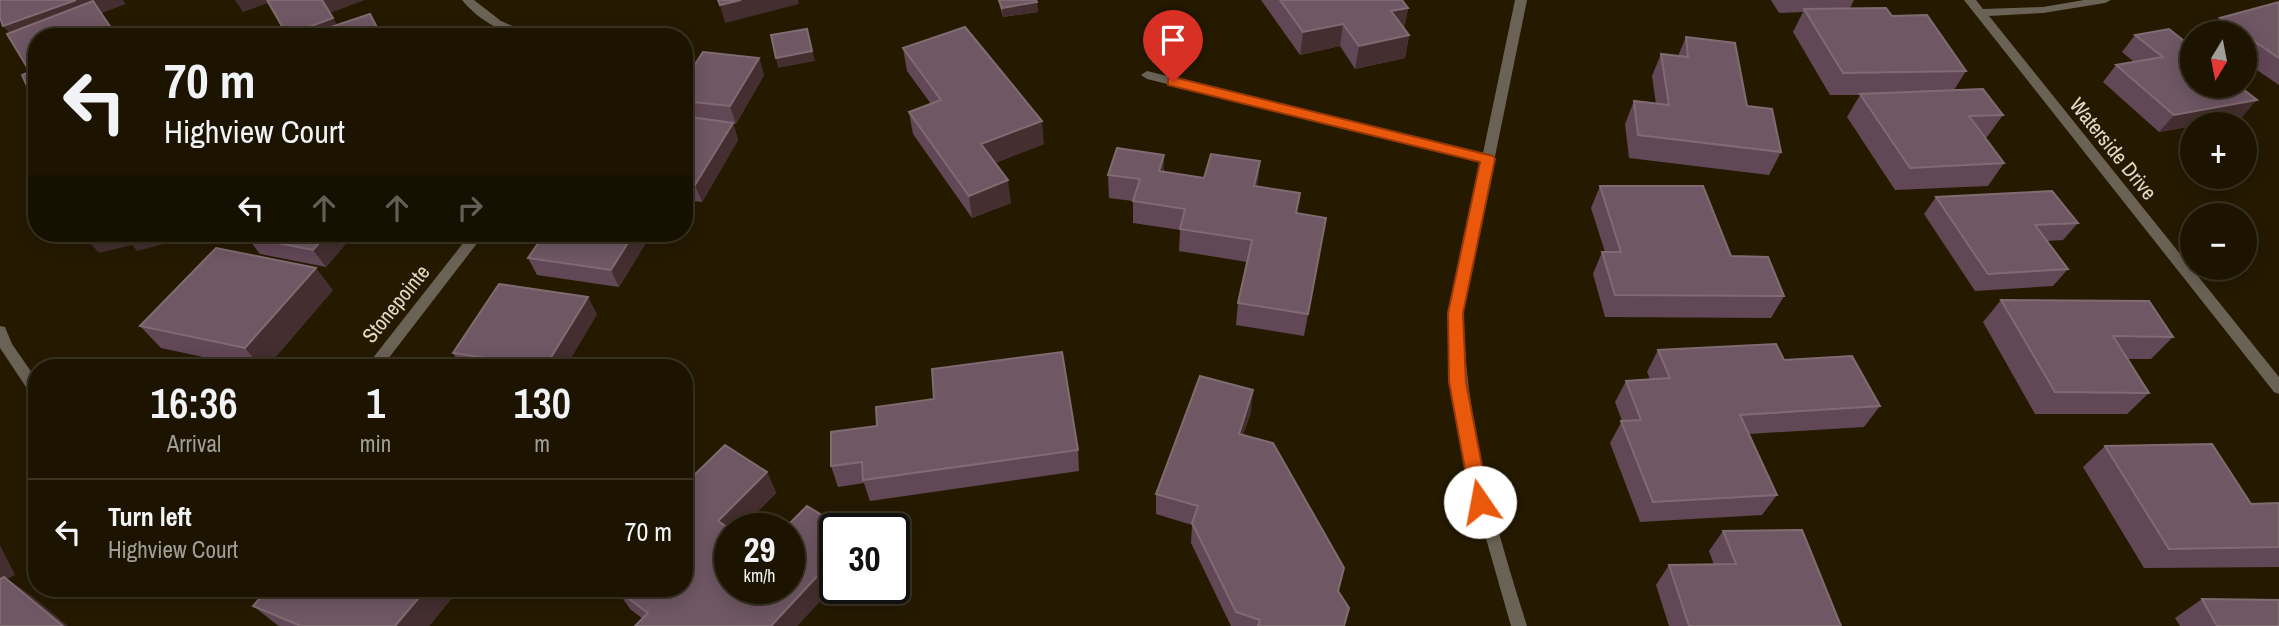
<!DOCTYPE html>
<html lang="en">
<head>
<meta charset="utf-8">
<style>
	:root { --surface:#1c1400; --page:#251d0a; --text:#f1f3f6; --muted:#a09e99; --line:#3a3322 }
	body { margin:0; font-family:"Archivo Narrow",sans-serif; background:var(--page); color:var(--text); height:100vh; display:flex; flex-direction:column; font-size:26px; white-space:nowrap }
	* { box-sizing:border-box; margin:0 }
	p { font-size:23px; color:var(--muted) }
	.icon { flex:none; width:38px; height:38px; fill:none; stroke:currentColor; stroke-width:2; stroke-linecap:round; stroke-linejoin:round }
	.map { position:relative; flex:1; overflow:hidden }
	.drawer { position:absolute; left:28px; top:359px; width:665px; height:238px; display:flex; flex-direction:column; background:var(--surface); border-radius:28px; box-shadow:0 4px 18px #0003,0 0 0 2px var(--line) }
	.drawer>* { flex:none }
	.guide { position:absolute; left:28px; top:28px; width:665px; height:214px; border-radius:28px; box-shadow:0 4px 18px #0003,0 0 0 2px var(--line); background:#1c1400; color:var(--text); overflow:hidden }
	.needle { width:46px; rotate:190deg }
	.tools { position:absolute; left:2180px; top:21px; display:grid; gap:14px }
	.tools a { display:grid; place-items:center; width:77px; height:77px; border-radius:50%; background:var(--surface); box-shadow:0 4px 18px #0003,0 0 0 2px var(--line); font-size:35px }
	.speed { position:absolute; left:714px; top:513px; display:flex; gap:14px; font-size:35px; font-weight:700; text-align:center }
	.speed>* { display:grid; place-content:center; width:91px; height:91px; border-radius:50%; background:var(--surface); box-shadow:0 4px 18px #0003,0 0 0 2px var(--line); line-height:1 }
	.speed small { font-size:18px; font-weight:400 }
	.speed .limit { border:4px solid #111; border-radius:10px; background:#fff; color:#111 }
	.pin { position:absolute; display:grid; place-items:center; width:60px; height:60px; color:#fff; margin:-72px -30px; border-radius:50% 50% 50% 0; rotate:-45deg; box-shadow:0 0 7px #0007 }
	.pin .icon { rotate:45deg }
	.me { position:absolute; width:77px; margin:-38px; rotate:348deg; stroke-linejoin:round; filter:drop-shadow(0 0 5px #0008) }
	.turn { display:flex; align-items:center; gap:24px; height:147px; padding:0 21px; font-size:32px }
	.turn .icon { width:91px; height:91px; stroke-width:2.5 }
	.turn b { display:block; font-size:49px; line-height:60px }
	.lanes { display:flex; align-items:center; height:66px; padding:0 21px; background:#0003; justify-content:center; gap:35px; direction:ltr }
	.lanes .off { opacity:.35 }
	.eta { display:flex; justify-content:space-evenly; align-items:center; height:119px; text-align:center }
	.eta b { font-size:42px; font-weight:600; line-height:49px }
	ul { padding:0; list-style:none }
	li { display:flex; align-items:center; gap:21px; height:105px; padding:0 21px; border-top:2px solid var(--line) }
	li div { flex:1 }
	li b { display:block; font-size:26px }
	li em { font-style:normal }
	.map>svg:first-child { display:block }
</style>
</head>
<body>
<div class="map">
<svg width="2279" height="626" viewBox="0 0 2279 626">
	<rect width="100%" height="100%" fill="#251a00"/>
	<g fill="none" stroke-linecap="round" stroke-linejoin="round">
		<!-- minor -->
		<path fill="#6b6256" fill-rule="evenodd" d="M462,0H474L501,21L538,37C508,37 481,23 462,0Z
			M1515,0H1527L1463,313C1466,424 1494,522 1527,626H1511L1467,472L1453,393L1450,354L1449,313L1481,162L1147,79L1141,75L1147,71L1483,153Z
			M1964,0H1976L1983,9L2043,7L2084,0H2111L2105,3L2043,13L1989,16L2279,377V394L2274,392Z
			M471,233H485L381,368H365Z
			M0,326L5,327L12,344L37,380V398L32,396L0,348Z"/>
	</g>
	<!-- wall -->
	<path fill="#624757" d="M998,0H1036L1038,12L1003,17Z
		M1261,0H1402L1408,8L1404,29L1409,35L1405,58L1355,69L1340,46L1300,55Z
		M1771,0H1854L1850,8L1892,16L1966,71L1954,90L2003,115L1987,137H1985L2004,163L1988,186L1895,190L1847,117L1860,95H1830L1793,32L1803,12L1779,13Z
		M2279,2V85L2245,62V33H2207L2220,18Z
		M2135,35L2242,117L2193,124V126L2159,132L2103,82L2116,65L2134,62L2122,52Z
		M1686,37L1747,106L1781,152L1769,175L1629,158L1625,124L1634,101L1656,104L1652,76L1661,54L1678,56Z
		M903,48L1044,144L995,163L1011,203L972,218L913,134L909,112L931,104L907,71Z
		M759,58L764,75L736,124L733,123L738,140L702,202L684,200V81Z
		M1164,155V172L1204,178L1260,161L1257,187L1297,213L1322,240L1304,336L1236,325L1238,303L1247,262L1179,251L1180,230L1133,223V201L1109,198L1108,175Z
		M1600,186L1731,256L1784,296L1771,318L1605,317L1593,274L1602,252H1605L1591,208Z
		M1936,197L2078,223L2063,240L2047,241L2068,269L2053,286L1975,291L1924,214Z
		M355,233L326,267L260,254L247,237Z
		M652,233L619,287L537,275L528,258Z
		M333,290L266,368H254L161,348L140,326Z
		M2001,300L2173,337L2151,359H2127L2149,393L2127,414H2035L1983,322Z
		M597,314L565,368H462L453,353Z
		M1658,350L1784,360L1880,406L1864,427L1749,434L1777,495L1762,515L1640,522L1610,443L1622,421L1615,402L1626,381L1650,379L1647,372Z
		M1251,412L1243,435L1338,591L1344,626H1231L1191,543L1192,525L1156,514V494Z
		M831,432L1078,450L1079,471L870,501L864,483L838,487L831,466Z
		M725,445L767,472L776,493L741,528H730V588H789V528H785L807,506L843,528H835V585L797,626H635L643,619L630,609L617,590L619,588H684V485Z
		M2105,446L2251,504L2279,503V567L2144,568L2083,467Z
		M1723,531L1841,626H1669L1656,585L1669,565H1714L1709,551Z
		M269,588H460L429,626H279L276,624L253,606Z
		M2202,599L2279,626H2180L2175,618Z"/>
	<!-- shaded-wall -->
	<path fill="#442e2f" d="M76,0H123L126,4L102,13L119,37L18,43L3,26Z
		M235,0H277L243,12Z
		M322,0H365L330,13Z
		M741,0H798L799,4L725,23L720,5Z
		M1037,2L1038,12L1003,17L1002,8Z
		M1408,8L1404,30L1391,11Z
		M333,18L344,36L340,37H288L287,35Z
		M1343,24L1340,46L1300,55L1303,32Z
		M807,29L815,61L778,68L776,58Z
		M1409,35L1405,58L1355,69L1359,46Z
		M759,58L764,75L736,124L730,106Z
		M2257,100L2242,117L2203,124H2193V126L2159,132L2174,115Z
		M1042,121L1044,144L984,167L981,144Z
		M733,123L738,140L702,202L695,185Z
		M1164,155V177L1159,171Z
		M1260,161L1258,183L1252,209L1254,186Z
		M1008,180L1011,203L972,218L969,196Z
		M96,233H191V237L137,251L132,245L99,253L83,236Z
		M328,233H355L326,267L313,250Z
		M634,233H652L619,287L611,270Z
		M316,268L333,290L266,368H262L245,348Z
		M588,297L597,314L565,368H546Z
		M1253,390L1251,412L1236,455L1239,434Z
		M767,472L776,493L741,528H730L718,521Z
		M0,545L15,575L7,579L32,596L68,626H63L0,583Z
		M835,557V585L797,626H771Z
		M427,588H460L429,626H395Z"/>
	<!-- building -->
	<path fill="#6f5764" stroke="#816b73" stroke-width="2" d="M0,0H76L3,26L0,18Z
		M267,0H322L333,18L287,35Z
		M718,0H741L720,5Z
		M999,0H1036L1037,2L1002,8Z
		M1280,0H1402L1408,8L1391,11L1409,35L1359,46L1343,24L1303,32Z
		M93,1L117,37H37V69L30,72L7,34Z
		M2279,2V58L2245,35V33H2243L2220,18Z
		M1886,8L1892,16L1927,15L1966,71L1843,73L1804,9Z
		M370,14L382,37H301Z
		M965,27L1042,121L981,144L1008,180L969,196L909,112L941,100L903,48Z
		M807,29L812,51L776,58L771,35Z
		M2169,29L2193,48V86H2239L2257,100L2174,115L2116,65L2163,57L2135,35Z
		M143,30L146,37H125Z
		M1686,37L1735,43L1747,106L1772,109L1781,152L1638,135L1634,101L1669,105L1661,54L1688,57Z
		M703,52L759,58L730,106L684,101V81Z
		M37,69V108L22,75Z
		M1983,89L2003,115L1969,116L2004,163L1910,168L1860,94Z
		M684,116L733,123L695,185L684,183Z
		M1117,148L1164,155L1159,171L1204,178L1211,154L1260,161L1254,186L1300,193L1296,213L1326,218L1308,314L1238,303L1252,240L1180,229L1185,209L1133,201L1140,179L1108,175Z
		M1600,186H1703L1731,256L1768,257L1784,296L1615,295L1602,252H1621Z
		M2052,191L2078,223L2035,225L2068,269L1988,274L1936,197Z
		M83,233H96L83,236Z
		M250,233H328L313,250L247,237Z
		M545,233H634L611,270L528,258Z
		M216,248L316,268L245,348L140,326Z
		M499,284L588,297L545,367L453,353Z
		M2001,300L2149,301L2173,337L2113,336L2149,393L2055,392Z
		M1776,344L1784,360L1852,356L1880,406L1740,415L1777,495L1653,502L1621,421L1641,420L1626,381L1670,378L1658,350Z
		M1062,352L1078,450L863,480L862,462L831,466V432L877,426L876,407L934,399L932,369Z
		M1200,376L1253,390L1239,434L1273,443L1344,568L1338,591L1349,608L1344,626H1258L1260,620L1236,612L1192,523L1198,506L1156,494Z
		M2212,444L2251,504L2279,503V547L2169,549L2105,446Z
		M725,445L767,472L718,521L730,529V588H789V528H785L807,506L843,528H835V557L771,626H635L648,613L617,590L619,588H684V485Z
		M1802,530L1841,626H1689L1669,565L1736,564L1723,531Z
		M4,577L63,626H0V579Z
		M269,588H427L395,626H301L253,606Z
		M2202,599L2279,600V626H2217Z"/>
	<!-- route -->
	<path fill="#ea580c" stroke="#983908" stroke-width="2" d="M1173,77L1493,156L1495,159L1463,313L1466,382L1489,502L1486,508L1480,510L1471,502L1449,382L1448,313L1480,162L1168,85V79Z"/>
	<g text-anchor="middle" stroke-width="5" stroke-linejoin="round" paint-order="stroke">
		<!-- street labels -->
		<g font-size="21" fill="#e1dac8" stroke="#251a00">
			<text transform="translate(2113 149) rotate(51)" y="7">Waterside Drive</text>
			<text transform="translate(396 304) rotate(-51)" y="7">Stonepointe</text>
		</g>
	</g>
</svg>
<div class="tools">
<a><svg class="needle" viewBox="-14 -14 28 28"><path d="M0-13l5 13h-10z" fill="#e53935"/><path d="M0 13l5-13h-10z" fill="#a09e99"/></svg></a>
<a>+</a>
<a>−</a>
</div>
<div class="speed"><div>29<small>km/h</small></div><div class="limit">30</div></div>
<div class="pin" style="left:1173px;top:82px;background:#d93025"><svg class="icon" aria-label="arrive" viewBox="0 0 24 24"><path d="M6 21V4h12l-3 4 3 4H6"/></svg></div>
<svg class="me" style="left:1480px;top:502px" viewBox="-20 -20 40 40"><circle r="19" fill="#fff"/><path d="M0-13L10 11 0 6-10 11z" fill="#ea580c"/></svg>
<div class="guide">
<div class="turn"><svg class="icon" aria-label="left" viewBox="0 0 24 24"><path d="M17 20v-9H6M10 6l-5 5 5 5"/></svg><div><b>70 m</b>Highview Court</div></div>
<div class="lanes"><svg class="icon" aria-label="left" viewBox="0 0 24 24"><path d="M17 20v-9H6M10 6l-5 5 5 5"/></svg><svg class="icon off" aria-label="ahead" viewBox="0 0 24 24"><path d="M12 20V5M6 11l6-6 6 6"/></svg><svg class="icon off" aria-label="ahead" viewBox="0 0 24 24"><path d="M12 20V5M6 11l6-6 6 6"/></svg><svg class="icon off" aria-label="right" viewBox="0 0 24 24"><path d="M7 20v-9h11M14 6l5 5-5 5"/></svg></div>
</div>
<section class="drawer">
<div class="eta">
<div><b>16:36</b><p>Arrival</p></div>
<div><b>1</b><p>min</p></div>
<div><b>130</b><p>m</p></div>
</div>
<ul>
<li><svg class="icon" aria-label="left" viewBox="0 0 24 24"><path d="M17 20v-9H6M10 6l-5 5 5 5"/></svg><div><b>Turn left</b><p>Highview Court</p></div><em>70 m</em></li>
</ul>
</section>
</div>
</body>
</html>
